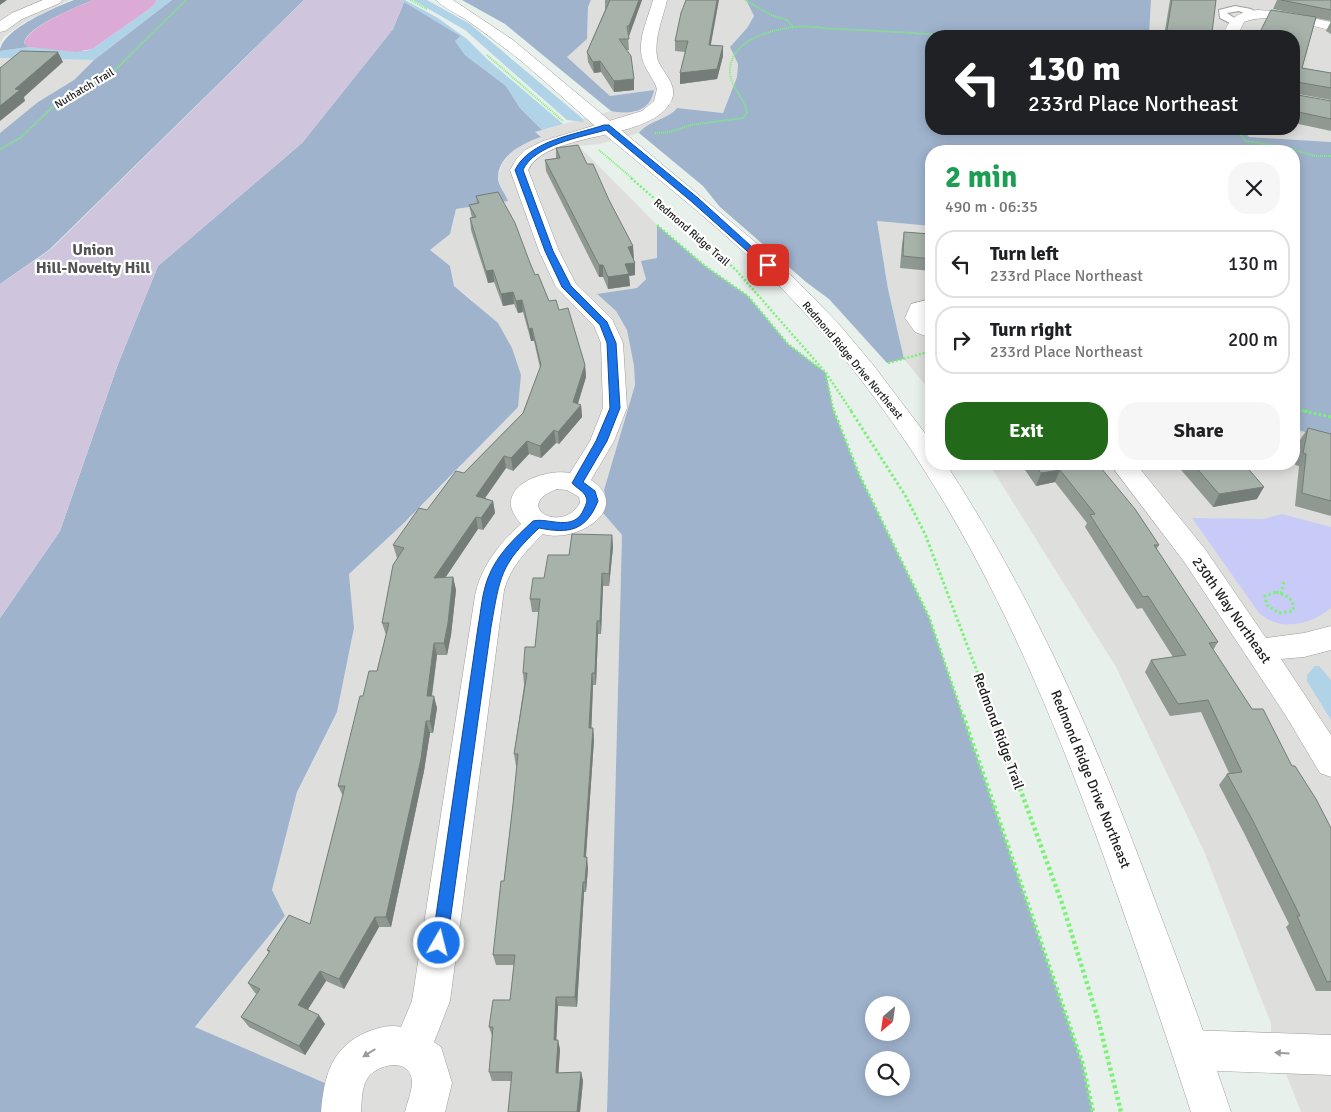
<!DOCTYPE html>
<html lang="en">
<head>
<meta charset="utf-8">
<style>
	:root { --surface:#fff; --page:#f6f6f6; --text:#202124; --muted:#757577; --line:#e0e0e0; --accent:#226a19 }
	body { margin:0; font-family:Signika,sans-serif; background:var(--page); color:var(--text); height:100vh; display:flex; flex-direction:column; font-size:19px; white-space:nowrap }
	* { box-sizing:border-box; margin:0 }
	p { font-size:16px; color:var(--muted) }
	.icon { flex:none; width:28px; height:28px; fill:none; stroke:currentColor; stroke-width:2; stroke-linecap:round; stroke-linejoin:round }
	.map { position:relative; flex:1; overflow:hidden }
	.drawer { position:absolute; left:925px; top:145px; width:375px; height:325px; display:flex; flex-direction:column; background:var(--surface); border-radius:20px; box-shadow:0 2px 12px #0003 }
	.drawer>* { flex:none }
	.top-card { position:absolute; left:925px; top:30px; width:375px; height:105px; border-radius:20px; box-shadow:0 2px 12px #0003; background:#202124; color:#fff; overflow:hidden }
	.needle { width:32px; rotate:209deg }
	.controls { position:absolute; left:865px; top:996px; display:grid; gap:10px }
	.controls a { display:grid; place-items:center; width:45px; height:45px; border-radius:50%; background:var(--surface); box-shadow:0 2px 12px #0003; font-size:25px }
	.pin { position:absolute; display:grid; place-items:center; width:42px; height:42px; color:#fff; margin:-21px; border-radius:10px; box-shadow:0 2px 8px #0006 }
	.me { position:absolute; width:55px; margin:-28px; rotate:8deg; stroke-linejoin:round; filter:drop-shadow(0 0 4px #0008) }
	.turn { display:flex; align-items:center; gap:18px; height:105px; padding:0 20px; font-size:22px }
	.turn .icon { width:65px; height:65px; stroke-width:2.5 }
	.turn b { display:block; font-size:35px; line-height:42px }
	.round { display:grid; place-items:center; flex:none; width:52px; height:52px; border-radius:20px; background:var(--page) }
	.overview { display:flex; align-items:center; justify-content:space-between; height:85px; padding:0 20px }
	h1 { font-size:30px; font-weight:700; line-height:38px; color:#1e9e55 }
	.cta { display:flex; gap:10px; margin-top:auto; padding:10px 20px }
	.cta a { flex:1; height:58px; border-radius:20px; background:var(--accent); color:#fff; font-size:20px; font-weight:700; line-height:58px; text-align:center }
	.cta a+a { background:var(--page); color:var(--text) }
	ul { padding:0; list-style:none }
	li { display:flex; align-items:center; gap:15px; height:68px; margin:0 10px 8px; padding:0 10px; border:2px solid var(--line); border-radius:20px }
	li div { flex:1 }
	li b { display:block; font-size:19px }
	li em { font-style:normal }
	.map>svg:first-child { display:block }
</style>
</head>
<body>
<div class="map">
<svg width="1331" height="1112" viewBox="0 0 1331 1112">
	<rect width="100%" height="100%" fill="#e8f0ec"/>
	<!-- residential -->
	<path fill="#dededd" d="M0,0H70L25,22L5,36L0,43Z
		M591,0H746L754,16L747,28L730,47L738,64L737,77L723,113L677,108L664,119L643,129L639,133L600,144L579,146L657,225V258L646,278L638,288L597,295L616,311L627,330L634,366L635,385L604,490L606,500L603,513L622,535L607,1112H341L195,1028L285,916L272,890L297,792L337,712L354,628L349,574L405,522L462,465L472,300L454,286L450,266L429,250L450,234L456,209L507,201L499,182L498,176L502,164L511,153L523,144L541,137L535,132L611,111L628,113L638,111L647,105L654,90L610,96L567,57L587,39L588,7Z
		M1151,0H1331V142L1249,137L1243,129H1294V36H1149Z
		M0,58L94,60L74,80L38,102L0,133Z
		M877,221L931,226V392L904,359L888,289Z
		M1294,429L1331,439V1112H1301L1271,1035V1023L1266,1011L1204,851L1116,667L989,464H1294Z"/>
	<!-- grass -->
	<path fill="#b1d3e7" d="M157,0H172L94,60L0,58V51L29,47L85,51L92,49L152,7Z
		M400,0H405L438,18L467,39L487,59L563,124L542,130L520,108L506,86L465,55L455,41L459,36Z
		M413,0H427L470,24L582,118L584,122L567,120L465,30Z
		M1315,666H1319L1331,680V720L1307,681V675Z"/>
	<!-- forest -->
	<path fill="#9fb3cd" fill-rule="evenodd" d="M74,0H93C77,7 27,26 24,43L29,47L0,51C2,29 56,7 74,0Z
		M172,0H304L49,250L0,284V133L38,102L74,80L94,60Z
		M462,0H591L588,7L587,39L567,57L610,96L654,90C650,112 631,115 611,111L505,24Z
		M746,0H1151L1149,36H931V129H1243L1249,137L1331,142V439L1294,429V151H931V226L877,221L888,289L904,359L887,363L829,299L806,282L720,207L703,186L639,133C648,121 667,120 677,108L723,113L737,77L738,64L730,47L747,28L754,16Z
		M404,2L460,36L455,41L465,55L506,86L520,108L542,130L535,132L541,137C523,143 497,156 498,179C499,186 505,194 508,201L456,209L450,234L430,250L450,266L454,286L498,323L512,348L521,375L518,407L405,522L349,574L354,628L337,712L297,792L272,890L285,916L195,1027L341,1090V1112H0V618L60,531L118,364L158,266L302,143L393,29Z
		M657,225L705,266L748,296L788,344L826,373L833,409L859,474L929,617L1083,1065L1093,1112H607L622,535L603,513L606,500L604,490L635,385L634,366L627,330L616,311L597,294L637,288L646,279L641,261L657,258ZM874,1005H901V1032H874ZM874,1060H901V1088H874Z"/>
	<!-- wetland -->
	<path fill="#cfc6dd" d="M304,0H400L404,2L393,29L302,143L158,266L118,364L60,531L0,618V284L50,250Z"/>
	<!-- park -->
	<path fill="#c8cbf7" d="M1282,514L1331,527V608C1311,625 1279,632 1259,613L1192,518L1264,519Z"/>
	<!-- water -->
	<path fill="#dbabd6" d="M93,0H157L152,7L92,49L76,52L29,47L24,44C27,26 77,7 93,0Z"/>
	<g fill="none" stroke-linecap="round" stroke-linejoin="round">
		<defs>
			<path id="service" d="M1235,6L1251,9L1260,15L1256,18L1239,11L1227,13L1239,21L1240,23L1236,26L1220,18L1219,10Z"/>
			<path id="minor" d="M43,0H62L60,3L22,19L5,31L0,32V21L12,13Z
				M653,0H667C663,18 654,38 657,57C660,71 678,83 672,99C654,143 548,129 528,170L559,251L576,284L612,319L623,343L627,408L614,441L591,480C634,509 575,544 543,534C526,551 511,566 504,590L450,1001L434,1042L441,1047L452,1083L445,1112H405C407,1103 412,1091 412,1082C411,1058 382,1063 370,1075C361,1085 362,1100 361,1112H321C324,1077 331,1047 367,1032C377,1028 390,1024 401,1027L412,1001L475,596C481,566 499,544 521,524C517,519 512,512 511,506C508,480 551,469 570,473L590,441L603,408L601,343L594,326L556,287L539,251L510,170L517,158L525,150L543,141L642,111L654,101L657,89C654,79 646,71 643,61C636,42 648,19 653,0ZM557,489L567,490L579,497L580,503C562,535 511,506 557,489Z
				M1258,10L1284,12L1331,22V30C1307,25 1268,12 1244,22L1237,36H1223C1229,17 1239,12 1258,10Z
				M931,299V312L929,313L927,318L931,323V338L915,332L905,318L911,304Z
				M1110,464H1136L1205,549L1266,638L1304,633L1331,626V650L1304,657L1281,659L1331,735V777L1320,773L1286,716L1185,563Z
				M1191,1030L1331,1035V1075L1191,1070L1177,1064L1171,1050L1177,1036Z"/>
			<path id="tertiary" d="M436,0H453L513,40L754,241L799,283L838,323L874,366L924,432L931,442V464H946C1038,605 1099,748 1157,906C1183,974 1208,1043 1231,1112H1191C1169,1044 1146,976 1122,908C1044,684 954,467 786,293C732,237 669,188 609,138C579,113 550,85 520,60C502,46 484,32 465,19C455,13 444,8 436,0Z"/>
		</defs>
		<!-- service casing -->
		<use href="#service" stroke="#9d9d9d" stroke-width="2"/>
		<!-- minor casing -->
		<use href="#minor" stroke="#9d9d9d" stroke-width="1"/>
		<!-- tertiary casing -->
		<use href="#tertiary" stroke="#9d9d9d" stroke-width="1"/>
		<!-- path-far3 -->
		<path stroke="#7bf277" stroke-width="2" stroke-dasharray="1 1" stroke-linecap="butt" d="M410,0L427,9
			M745,0L771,15L787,20L793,27
			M487,55L563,121
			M1235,129L1246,141L1288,148L1315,156H1331
			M655,133L670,132L691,125L743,118L747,112C744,97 729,86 730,70C731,40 770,30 794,27C808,25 825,29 839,29C875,31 911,32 946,36
			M0,149L20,138L59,101L114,71L186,0
			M599,150L633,179"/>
		<!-- path-far2 -->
		<path stroke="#7bf277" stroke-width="2.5" stroke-dasharray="2 2" stroke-linecap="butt" d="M631,178L736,270L826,373L852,412
			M657,225L705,266L748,296L788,344L819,368
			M888,363L928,352
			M826,376L834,412
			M1294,409L1310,412"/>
		<!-- path-far1 -->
		<path stroke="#7bf277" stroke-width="3" stroke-dasharray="2.5 2.5" stroke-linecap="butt" d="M834,411L859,474L929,617L963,716
			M851,411L905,495L925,534L994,716
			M1304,411L1331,417
			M1276,592C1286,595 1295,599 1293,611L1279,613L1267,605L1265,596Z
			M1281,594L1284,582"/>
		<!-- path -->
		<path stroke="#7bf277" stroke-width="4.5" stroke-dasharray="3 3" stroke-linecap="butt" d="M963,715L1083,1065L1093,1112
			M993,715L1063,906L1098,1019L1121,1112"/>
		<!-- service -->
		<use href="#service" fill="#fff" fill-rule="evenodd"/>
		<!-- minor -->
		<use href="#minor" fill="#fff" fill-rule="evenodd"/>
		<!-- tertiary -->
		<use href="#tertiary" fill="#fff" fill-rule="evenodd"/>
	</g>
	<!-- wall -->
	<path fill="#8f9992" d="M605,0H642L629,36H628L629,50H626L634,90L614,92L601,72L594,73L588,62L587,52L605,10Z
		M1170,0H1216L1211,36H1164Z
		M1277,0H1331V21L1316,18L1302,68L1331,73V100L1298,94V95L1331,101V131L1294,123V36L1303,15L1273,9Z
		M681,13L711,45L723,46V56L717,79L680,84V73L685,52L675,51V41Z
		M1331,21V34L1326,31Z
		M556,148L587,164L634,258L633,259L635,263V275L629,276L630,286L608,289L603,277H599L546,171L545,160L556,158Z
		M476,196L530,263L535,275L549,301L559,310L585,365L586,377L578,404L581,405L582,417L559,444L556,443L541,458L529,454L513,471L506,468L485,498L493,501L495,513L483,530L478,529L445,578L453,577L456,590L451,635L447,655H437L432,696L437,708L433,733H430L424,771L391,927H379L344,989L326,981L308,1009L325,1024L305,1055L249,1027L241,1017L257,994L255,993L248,983L269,953L267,950L310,924L343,796L338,786L363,696L377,671L386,635L382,623L397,558L393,545L523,413L540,368L534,341H531L523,312L518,313L514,304L503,306L494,282L488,283L471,230L470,218H472L469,205L477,203Z
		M904,232L931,234V271L900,268L902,244Z
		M1308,428L1331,434V516L1295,506L1299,466L1295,465L1300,440Z
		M1021,464H1091L1159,545L1156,550L1218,642L1213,650L1252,709L1292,766L1331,828V991H1316L1286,927L1289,924L1244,833L1219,785L1227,774L1229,773L1201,712L1170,716L1145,672L1151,660L1173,657L1142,608L1137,609L1085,527L1087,523L1055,482L1036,486Z
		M1176,464H1244L1257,499L1213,507Z
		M612,535L613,547L609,586H603L601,634H598L596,685H593L591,728H593L594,740L586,857L588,868L586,892H584L577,1007L558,1006L556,1040L560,1049L558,1073L581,1072L583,1081L580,1112H508L511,1081H492L489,1072L492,1036L489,1027L510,1000L514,965H496L493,955L504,881L513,804L517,766H516L514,754L524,685L523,673L535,647L539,612H532L530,599L544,578L569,555Z"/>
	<!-- shaded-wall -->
	<path fill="#747d77" d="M0,0H7L0,5Z
		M639,0H642L629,36V26Z
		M717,0H719L709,55V45Z
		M723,46V56L717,79L680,84V73Z
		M58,52L63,62L24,97L25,101L0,121V106L15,89Z
		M600,61L601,72L594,73L593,62Z
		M634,79V90L614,92V81Z
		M633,246L634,258L628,259V247Z
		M635,263V275L629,276L630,286L608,289V277L625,264Z
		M599,265H603V277H599Z
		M493,270L494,282L488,283L486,271Z
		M513,292L514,304L503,306L501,294Z
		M522,300L523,312L518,313L516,301Z
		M532,328L534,341H531L529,329Z
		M585,365L586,377L575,412L581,405L582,417L559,444L558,432L573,402Z
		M554,430L556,443L541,458L540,446Z
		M527,441L529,454L513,471L511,458Z
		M504,456L506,468L478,508L476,496Z
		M1060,470L1055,482L1036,486L1041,473Z
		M1264,487L1257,499L1213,507L1219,494Z
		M493,501L495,513L483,530L481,518Z
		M476,517L478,529L437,590L434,578Z
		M612,535L613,547L609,586V574Z
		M602,573L603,586L601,634L600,621Z
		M453,577L456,590L451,635L447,655L444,643Z
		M597,621L598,634L596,685L595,673Z
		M434,643L437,655L430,708L427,696Z
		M592,673L593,685L591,740L589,728Z
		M434,696L437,708L433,733L430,721Z
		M426,721L430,733L424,771L391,927L386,917Z
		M593,728L594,740L585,868L584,857Z
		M587,857L588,868L586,892L585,882Z
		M583,882L584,892L577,1007L575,997Z
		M375,917L379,927L344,989L339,979Z
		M320,971L326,981L305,1014L298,1005Z
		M556,997L558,1006L556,1049L554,1040Z
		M319,1015L325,1024L305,1055L299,1046Z
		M558,1040L560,1049L558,1081L556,1073Z
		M581,1072L583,1081L580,1112H577Z"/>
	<!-- building -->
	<path fill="#a6b2aa" stroke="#747d77" d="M610,0H639L629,26H627L629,39H619L631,56L634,79L614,81L600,61L593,62L587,52Z
		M686,0H717L709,45L723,46L717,69L680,73L688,41H675L681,13Z
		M1172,0H1216L1212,33L1204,32V36H1166Z
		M1281,0H1331V10Z
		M1271,10L1316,17L1302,68L1331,73V88L1297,82L1298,95L1331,101V119L1294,111V36H1258Z
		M21,51L58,52L15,89L20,90L0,106V68Z
		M578,145L587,164H593L609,200L633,246L628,247L635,263L625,264L629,274L608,277L603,265H599L545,160L560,158L556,148Z
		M498,192L515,223L530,263L535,275L538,274L549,301L556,300L559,310L568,308L585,365L573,402L581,405L558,432L554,430L540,446L527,441L511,458L504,456L476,496L493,501L481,518L476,517L434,578L453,577L448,623L444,643H434L427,696H434L430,721H426L421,759L386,917H375L339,979L320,971L298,1005L319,1015L299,1046L241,1017L260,989L248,983L270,951L267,950L289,915L310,924L345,786H338L360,696H363L369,671H377L389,623H382L393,565L404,548L393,545L419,508L427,510L456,471L464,473L523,413L541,365L532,328L529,329L522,300L516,301L513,292L501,294L493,270L486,271L470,218L476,217L469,205L479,203L476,196Z
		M904,232L931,234V259L903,256Z
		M1308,428L1331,434V501L1302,493L1306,454L1303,453Z
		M1034,464H1091L1096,469L1101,468L1135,509L1159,545H1154L1218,642L1209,643L1252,709H1263L1292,766H1295L1316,799L1331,828V981L1327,982L1297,916H1300L1253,821L1227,774L1242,772L1208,700L1178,704L1151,660L1186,655L1148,596L1143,597L1090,515L1095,514L1060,470L1041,473Z
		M1193,464H1244L1264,487L1219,494Z
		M572,534L612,535L609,574L602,573L600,621H597L595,673H592L589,728H593L584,857H587L585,882H583L575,997H556L554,1040H558L556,1073L581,1072L577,1112H508L512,1072H489L493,1027H489L493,1000H510L515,955H493L501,881H504L513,804L518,754H514L527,673H523L525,647H535L540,599H530L533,578H544L548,555H569Z"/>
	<!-- one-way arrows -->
	<defs><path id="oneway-solid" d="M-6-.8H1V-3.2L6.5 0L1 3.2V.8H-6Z" transform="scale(1.25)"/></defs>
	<g fill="#9b9b9b">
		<use href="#oneway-solid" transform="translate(369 1053) rotate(148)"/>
		<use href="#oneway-solid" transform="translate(1282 1053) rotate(-177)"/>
	</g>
	<!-- route -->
	<path fill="#1a73e8" stroke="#114b97" d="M604,125H609L698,198L772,265L765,267L692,202L606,130C581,137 534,145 523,170L553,251L571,286L607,322L616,343L620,408L607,441L583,482L595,491L598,501C586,531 569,534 539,528C500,565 500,576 491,627L447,943L445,948L439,950L434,948L432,943L478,627C481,611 482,593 488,578C497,554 515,538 533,521C548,517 574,533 584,509C586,504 588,501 586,497C584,491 576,488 572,483L596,441L610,408L607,343L600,325L562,287L545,251L515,170C530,140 575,135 604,125Z"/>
	<g text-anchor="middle" stroke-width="4.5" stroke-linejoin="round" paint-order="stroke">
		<!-- far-street labels -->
		<g font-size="11" fill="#202020" stroke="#fff">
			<text transform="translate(84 88) rotate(-31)" y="4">Nuthatch Trail</text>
			<text transform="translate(692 232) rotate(41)" y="4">Redmond Ridge Trail</text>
			<text transform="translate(853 360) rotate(50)" y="4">Redmond Ridge Drive Northeast</text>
		</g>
		<!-- street labels -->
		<g font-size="14" fill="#202020" stroke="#fff">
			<text transform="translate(1232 610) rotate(55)" y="5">230th Way Northeast</text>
			<text transform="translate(999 731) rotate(70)" y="5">Redmond Ridge Trail</text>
			<text transform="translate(1091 779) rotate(68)" y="5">Redmond Ridge Drive Northeast</text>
		</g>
		<!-- far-district labels -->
		<g font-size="16" font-weight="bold" fill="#535353" stroke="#fff">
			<text x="93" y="255">Union<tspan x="93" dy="18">Hill-Novelty Hill</tspan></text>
		</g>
	</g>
</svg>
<div class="controls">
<a><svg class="needle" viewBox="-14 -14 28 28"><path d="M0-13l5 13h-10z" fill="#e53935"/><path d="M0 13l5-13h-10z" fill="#757577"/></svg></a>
<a><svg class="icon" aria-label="search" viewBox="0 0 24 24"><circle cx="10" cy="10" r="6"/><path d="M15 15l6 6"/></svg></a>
</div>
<div class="pin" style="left:768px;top:265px;background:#d93025"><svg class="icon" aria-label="arrive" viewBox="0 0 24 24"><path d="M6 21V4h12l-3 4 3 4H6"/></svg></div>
<svg class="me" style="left:439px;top:943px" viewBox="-20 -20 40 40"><circle r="17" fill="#1a73e8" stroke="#fff" stroke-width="3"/><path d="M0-11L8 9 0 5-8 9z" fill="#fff"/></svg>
<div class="top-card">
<div class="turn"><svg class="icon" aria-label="left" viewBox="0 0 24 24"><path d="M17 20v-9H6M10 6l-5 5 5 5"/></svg><div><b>130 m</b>233rd Place Northeast</div></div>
</div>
<section class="drawer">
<div class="overview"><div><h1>2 min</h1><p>490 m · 06:35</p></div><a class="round"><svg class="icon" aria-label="close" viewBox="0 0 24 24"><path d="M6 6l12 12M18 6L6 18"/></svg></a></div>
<ul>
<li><svg class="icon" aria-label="left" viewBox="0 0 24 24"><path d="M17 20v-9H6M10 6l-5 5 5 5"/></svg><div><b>Turn left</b><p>233rd Place Northeast</p></div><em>130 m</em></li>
<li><svg class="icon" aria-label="right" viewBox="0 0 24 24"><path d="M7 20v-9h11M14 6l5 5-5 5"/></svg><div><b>Turn right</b><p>233rd Place Northeast</p></div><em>200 m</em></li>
</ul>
<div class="cta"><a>Exit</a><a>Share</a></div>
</section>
</div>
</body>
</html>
